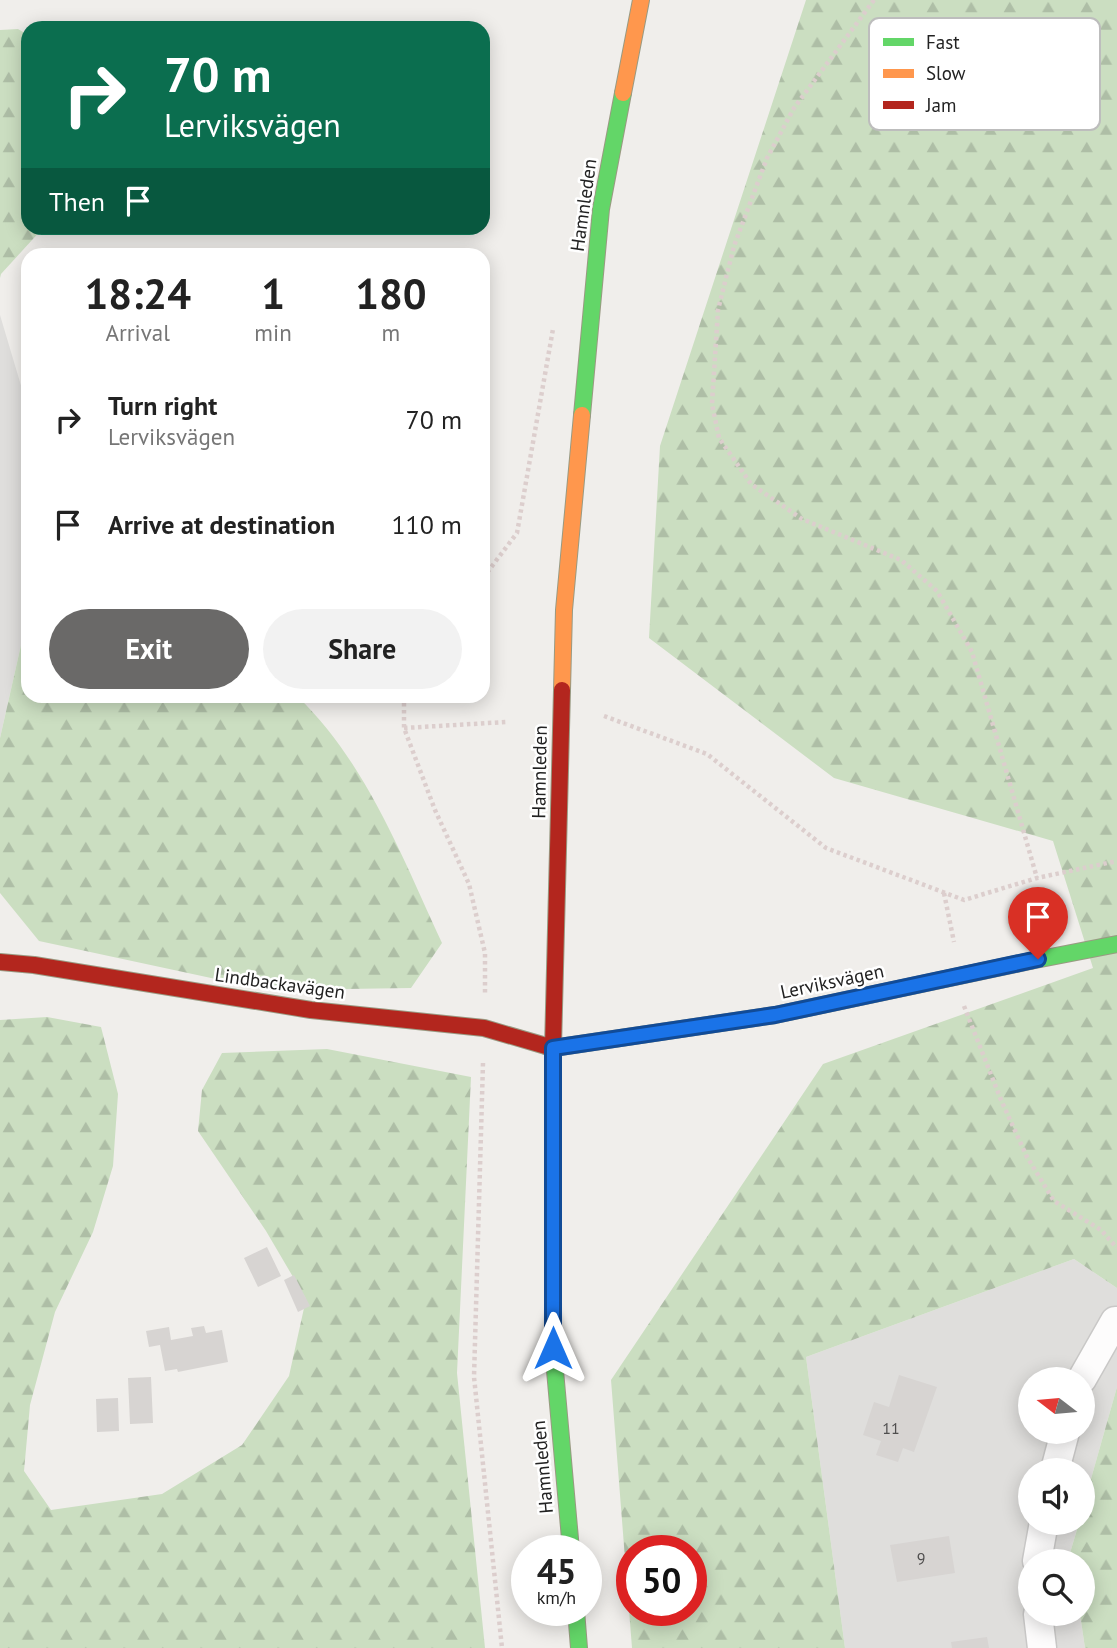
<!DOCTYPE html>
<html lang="en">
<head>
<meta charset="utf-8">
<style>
	:root { --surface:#fff; --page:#f2f2f2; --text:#222; --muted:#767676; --accent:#6a6968 }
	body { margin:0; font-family:"PT Sans",sans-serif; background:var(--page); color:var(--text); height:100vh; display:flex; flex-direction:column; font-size:26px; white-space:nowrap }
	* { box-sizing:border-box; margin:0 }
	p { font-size:23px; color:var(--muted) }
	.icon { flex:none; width:38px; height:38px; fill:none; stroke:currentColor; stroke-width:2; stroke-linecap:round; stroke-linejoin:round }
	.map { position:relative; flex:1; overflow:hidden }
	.side { position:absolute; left:21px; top:248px; width:469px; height:455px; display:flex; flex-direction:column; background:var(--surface); border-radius:21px; box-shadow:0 4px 18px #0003 }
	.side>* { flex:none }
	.banner { position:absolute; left:21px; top:21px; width:469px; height:214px; border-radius:21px; box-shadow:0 4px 18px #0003; background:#0b6e4f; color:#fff; overflow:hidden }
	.needle { width:46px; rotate:286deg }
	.controls { position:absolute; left:1018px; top:1367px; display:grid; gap:14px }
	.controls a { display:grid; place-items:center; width:77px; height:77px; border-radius:50%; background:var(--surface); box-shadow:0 4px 18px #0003; font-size:35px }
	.speed { position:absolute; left:511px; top:1535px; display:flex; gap:14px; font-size:35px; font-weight:700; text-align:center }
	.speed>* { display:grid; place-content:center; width:91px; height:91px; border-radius:50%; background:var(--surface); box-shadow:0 4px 18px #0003; line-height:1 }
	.speed small { font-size:18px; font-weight:400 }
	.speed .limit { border:10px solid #d22; background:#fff; color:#111 }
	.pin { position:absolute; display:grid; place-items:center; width:60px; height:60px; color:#fff; margin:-72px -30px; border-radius:50% 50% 50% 0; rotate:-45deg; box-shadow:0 0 7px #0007 }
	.pin .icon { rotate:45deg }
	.me { position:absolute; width:77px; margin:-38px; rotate:0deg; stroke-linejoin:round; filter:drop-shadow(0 0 5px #0008) }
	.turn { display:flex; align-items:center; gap:24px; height:147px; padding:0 28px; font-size:32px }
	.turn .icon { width:91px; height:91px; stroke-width:2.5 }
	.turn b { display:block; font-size:49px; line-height:60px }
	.then { display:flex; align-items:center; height:66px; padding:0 28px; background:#0003; gap:14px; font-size:26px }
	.eta { display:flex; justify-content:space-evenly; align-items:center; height:119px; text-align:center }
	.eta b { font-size:42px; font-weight:700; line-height:49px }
	.button { display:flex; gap:14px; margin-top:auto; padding:14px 28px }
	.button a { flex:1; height:80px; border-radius:42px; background:var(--accent); color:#fff; font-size:28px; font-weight:700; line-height:80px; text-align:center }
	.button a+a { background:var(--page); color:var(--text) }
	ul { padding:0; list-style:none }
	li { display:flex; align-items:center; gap:21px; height:105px; padding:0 28px }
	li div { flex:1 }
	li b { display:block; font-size:26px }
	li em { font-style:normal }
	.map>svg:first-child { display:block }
</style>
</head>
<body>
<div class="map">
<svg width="1117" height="1648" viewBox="0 0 1117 1648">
	<defs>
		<pattern id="forest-firs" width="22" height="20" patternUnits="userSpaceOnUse" patternTransform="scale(1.75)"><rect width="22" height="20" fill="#cbdec1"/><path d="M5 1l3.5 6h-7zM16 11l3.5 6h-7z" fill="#aebea6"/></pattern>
	</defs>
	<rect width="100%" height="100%" fill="#f0eeeb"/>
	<!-- residential -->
	<path fill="#dfdedc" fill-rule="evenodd" d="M0,315L28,409V614L0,738Z
		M1074,1259L1117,1288V1387L1083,1507V1470H1031V1522L1079,1523L1070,1553L1072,1561H1031V1614H1080L1085,1648H845L806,1357ZM1031,1379H1083V1432H1031Z"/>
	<!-- forest -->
	<path fill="url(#forest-firs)" fill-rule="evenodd" d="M806,0H1117V1288L1074,1259L806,1357L845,1648H632L611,1380L823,1064L1093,968L1053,841L834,778L649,638L660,446ZM632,1550H691V1610H632Z
		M18,29L28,35V228H43L1,274L0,278V30Z
		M28,614V696L298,697C366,762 403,859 442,943L411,988L345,989L239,984L39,941L0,893V738Z
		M47,1017L101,1027L118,1094L113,1166L93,1232L55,1312L30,1405L24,1471L51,1510L162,1494L242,1445L289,1376L306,1299L266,1231L198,1131L202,1090L222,1053L327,1049L471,1077L457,1373L485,1648H0V1020Z
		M1117,1387V1648H1085L1080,1614H1083V1561H1072L1070,1553L1079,1523L1083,1522V1507Z"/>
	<!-- building -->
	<path fill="#d7d4d2" d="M267,1247L281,1276L258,1287L244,1258Z
		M294,1275L310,1306L298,1312L284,1280Z
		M204,1326L206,1333L222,1330L228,1362L178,1372L177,1369L165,1371L160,1345L149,1347L146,1331L169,1327L171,1340L193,1336L191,1328Z
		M899,1375L937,1387L914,1452L903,1448L898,1462L876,1455L881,1441L863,1435L874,1402L889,1407Z
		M151,1377L153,1423L130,1424L128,1378Z
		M118,1398L119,1431L97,1432L96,1399Z
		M949,1536L955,1573L897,1582L890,1545Z
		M987,1637L989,1648H952L951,1642Z"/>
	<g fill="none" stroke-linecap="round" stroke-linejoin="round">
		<defs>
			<path id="street" d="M1082,1379L1115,1321
				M1055,1470L1065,1432
				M1037,1561L1044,1522
				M1038,1614L1042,1648"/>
			<path id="fast" d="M582,415L601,209L623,93
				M1030,961L1117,944
				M553,1245V1348L571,1550
				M576,1610L579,1648"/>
			<path id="slow" d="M623,93L641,0
				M562,690L564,610L582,415
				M546,1046L553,1048L775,1015L1030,961"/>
			<path id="jam" d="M0,962L34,965L311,1010L484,1028L546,1046
				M553,1245V1048L562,690"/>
		</defs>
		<!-- street casing -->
		<use href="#street" stroke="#c9c8c7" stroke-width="31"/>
		<!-- fast casing -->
		<use href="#fast" stroke="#999a82" stroke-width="18"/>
		<!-- slow casing -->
		<use href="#slow" stroke="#999a82" stroke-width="18"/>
		<!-- jam casing -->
		<use href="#jam" stroke="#999a82" stroke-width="18"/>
		<!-- path -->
		<path stroke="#dccecd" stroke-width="4.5" stroke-dasharray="3.5 3.5" stroke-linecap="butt" d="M874,0L794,108L767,158L734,246L718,310L712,404L719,438L751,484L802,519L901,560L937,591L972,652L1037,878
			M483,578L517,533L553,329
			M404,696V728L435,810L469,884L485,953V994
			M604,716L707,754L826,848L964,900L1037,878L1117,861
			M404,728L506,722
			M944,893L954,942
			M964,1006L1001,1100L1027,1157L1054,1201L1101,1230L1117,1248
			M483,1063L474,1377L502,1648"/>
		<!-- street -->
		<use href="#street" stroke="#fdfcfc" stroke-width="28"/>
		<!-- fast -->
		<use href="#fast" stroke="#63d668" stroke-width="16"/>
		<!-- slow -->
		<use href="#slow" stroke="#ff974d" stroke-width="16"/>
		<!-- jam -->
		<use href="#jam" stroke="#b3261e" stroke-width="16"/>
	</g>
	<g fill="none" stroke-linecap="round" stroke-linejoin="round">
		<defs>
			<path id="route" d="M553,1348V1048L775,1015L1038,959"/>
		</defs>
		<!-- route casing -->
		<use href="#route" stroke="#114b97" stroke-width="18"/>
		<!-- route -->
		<use href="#route" stroke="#1a73e8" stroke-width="12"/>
	</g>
	<g text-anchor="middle" stroke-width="5" stroke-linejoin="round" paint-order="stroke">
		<!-- number labels -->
		<g font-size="16" fill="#4f4e4e">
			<text x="891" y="1434">11</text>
			<text x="921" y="1564">9</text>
		</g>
		<!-- street labels -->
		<g font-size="19" fill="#222" stroke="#fff">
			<text transform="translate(583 205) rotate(-82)" y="7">Hamnleden</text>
			<text transform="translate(539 772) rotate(-89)" y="7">Hamnleden</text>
			<text transform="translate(832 981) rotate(-12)" y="7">Lerviksvägen</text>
			<text transform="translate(280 983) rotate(8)" y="7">Lindbackavägen</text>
			<text transform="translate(542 1467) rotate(-95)" y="7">Hamnleden</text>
		</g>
	</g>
	<!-- legend -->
	<rect x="869" y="18" width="231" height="112" rx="10" fill="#fff" stroke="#bdbdbd" stroke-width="2"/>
	<rect x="883" y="38" width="31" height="8" fill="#63d668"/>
	<rect x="883" y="69" width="31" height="9" fill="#ff974d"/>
	<rect x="883" y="101" width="31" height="8" fill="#b3261e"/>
	<g font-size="19" fill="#222">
		<text x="926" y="49">Fast</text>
		<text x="926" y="80">Slow</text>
		<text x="926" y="112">Jam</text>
	</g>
</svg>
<div class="controls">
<a><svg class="needle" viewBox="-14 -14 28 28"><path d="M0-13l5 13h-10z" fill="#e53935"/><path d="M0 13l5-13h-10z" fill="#767676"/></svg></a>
<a><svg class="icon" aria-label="sound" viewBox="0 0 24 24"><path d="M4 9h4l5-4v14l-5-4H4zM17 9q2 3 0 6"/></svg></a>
<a><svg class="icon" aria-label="search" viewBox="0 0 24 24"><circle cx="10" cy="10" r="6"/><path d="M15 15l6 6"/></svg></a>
</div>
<div class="speed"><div>45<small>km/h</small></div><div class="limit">50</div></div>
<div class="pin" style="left:1038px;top:959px;background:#d93025"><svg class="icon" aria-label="arrive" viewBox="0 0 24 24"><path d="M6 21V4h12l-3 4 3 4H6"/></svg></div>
<svg class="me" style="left:553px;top:1348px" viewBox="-20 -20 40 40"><path d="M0-17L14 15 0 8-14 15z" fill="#1a73e8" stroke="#fff" stroke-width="4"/></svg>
<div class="banner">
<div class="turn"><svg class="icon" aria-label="right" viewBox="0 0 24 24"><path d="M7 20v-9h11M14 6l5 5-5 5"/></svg><div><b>70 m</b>Lerviksvägen</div></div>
<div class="then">Then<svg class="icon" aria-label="arrive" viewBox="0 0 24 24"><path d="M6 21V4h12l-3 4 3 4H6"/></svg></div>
</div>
<section class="side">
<div class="eta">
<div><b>18:24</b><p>Arrival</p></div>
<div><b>1</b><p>min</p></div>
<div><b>180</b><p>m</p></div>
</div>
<ul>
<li><svg class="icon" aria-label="right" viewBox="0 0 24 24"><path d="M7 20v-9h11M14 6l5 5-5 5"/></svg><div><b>Turn right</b><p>Lerviksvägen</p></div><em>70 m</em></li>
<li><svg class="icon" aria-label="arrive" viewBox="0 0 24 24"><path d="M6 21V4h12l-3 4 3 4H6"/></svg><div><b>Arrive at destination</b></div><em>110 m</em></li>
</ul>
<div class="button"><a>Exit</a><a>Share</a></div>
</section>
</div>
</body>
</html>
